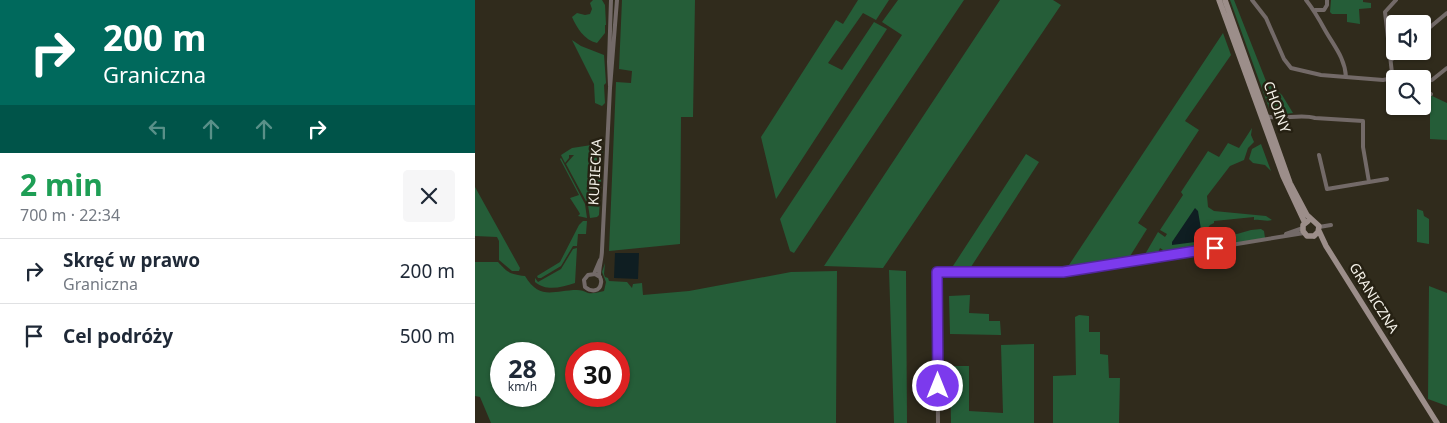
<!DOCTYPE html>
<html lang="pl">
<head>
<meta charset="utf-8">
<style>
	:root { --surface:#fff; --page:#f6f6f7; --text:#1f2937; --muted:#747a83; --line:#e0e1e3 }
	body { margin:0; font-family:"Noto Sans",sans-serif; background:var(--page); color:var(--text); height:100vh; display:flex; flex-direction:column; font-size:19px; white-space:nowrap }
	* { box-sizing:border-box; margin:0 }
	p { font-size:16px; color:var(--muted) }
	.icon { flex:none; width:28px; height:28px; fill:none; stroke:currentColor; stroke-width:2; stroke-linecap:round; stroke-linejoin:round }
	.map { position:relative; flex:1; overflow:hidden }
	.side { display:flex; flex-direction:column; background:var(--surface); width:475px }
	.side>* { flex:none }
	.hud { background:#00695c; color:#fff; overflow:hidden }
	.fabs { position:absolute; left:911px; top:15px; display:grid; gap:10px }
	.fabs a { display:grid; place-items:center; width:45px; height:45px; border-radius:5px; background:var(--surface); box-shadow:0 1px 4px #0004; font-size:25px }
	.speed { position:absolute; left:15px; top:342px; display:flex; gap:10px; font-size:25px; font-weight:700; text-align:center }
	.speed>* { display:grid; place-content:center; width:65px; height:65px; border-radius:50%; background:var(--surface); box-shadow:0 1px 4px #0004; line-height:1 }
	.speed small { font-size:12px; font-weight:400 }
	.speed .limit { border:8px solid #d22; background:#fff; color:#111 }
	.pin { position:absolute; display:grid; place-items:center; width:42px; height:42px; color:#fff; margin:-21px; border-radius:10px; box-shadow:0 2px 8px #0006 }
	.me { position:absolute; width:55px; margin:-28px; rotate:0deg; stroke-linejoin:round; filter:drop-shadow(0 0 4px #0008) }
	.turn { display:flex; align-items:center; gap:18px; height:105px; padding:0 20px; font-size:22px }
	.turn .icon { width:65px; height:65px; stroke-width:2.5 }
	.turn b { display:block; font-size:35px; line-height:42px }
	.lanes { display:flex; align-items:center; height:48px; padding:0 20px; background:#0003; justify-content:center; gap:25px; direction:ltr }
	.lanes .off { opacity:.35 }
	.round { display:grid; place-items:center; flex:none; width:52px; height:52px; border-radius:5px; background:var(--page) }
	.summary { display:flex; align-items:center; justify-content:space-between; height:85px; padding:0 20px }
	h1 { font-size:30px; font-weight:700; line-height:38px; color:#1e9e55 }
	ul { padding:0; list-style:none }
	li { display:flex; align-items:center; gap:15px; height:65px; padding:0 20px; border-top:1px solid var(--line) }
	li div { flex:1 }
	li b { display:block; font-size:19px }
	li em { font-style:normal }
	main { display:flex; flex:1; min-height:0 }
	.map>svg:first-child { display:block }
</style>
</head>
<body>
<main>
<section class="side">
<div class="hud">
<div class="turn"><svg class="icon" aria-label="right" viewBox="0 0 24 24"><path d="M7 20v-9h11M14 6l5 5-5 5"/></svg><div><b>200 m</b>Graniczna</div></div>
<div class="lanes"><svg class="icon off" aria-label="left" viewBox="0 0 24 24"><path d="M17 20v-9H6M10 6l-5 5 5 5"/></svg><svg class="icon off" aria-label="ahead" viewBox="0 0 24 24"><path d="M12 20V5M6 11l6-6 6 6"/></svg><svg class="icon off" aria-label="ahead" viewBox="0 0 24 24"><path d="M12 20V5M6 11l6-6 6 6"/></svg><svg class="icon" aria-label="right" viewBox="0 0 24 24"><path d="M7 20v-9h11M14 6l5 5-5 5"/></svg></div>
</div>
<div class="summary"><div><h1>2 min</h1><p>700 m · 22:34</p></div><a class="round"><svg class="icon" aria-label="close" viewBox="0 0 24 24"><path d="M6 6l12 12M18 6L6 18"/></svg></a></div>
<ul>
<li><svg class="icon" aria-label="right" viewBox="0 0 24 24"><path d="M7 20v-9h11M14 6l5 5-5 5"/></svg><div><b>Skręć w prawo</b><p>Graniczna</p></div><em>200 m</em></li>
<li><svg class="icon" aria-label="arrive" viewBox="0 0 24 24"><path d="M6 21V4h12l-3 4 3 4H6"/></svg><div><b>Cel podróży</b></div><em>500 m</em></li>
</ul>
</section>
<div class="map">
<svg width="972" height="423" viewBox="0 0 972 423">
	<rect width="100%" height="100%" fill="#302b1c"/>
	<!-- green -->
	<path fill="#255d38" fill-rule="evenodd" d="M118,0H127L130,5L131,25H130V33L122,43C109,40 102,28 97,17L102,13L110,15L115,14L117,9L115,3Z
		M147,0H220L218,117H206L205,244L134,251L141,82L156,83L157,71L144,69Z
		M383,0H414L401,20L388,13L353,63L367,70L399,22L412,29L301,199L286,137L361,20L368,24Z
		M423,0H489L319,253L315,251L305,219L427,35L407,22Z
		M525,0H578L586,5L408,268L349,266Z
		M755,0H759L791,81L807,95L818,113L802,115L794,108Z
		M856,0H888V2L896,3V8L884,9L885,24L872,22V14H857L855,12Z
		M748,33L756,55L710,121L724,130L663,223L672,229L652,261L590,271Z
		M97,40L106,46L129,55L131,83L129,85L130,103L127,106L120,103L119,84Z
		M955,95L972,103V140L955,139Z
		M777,128L776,135L779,142L773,148L769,160L755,166L732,196L733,207L739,211L791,216L797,220C791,222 786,219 779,220V217L739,221V223L735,225L732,229L734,241L731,245L732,248L685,255L688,250L685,248L682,255L669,256L683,232L690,237L692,234L685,230L708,195L706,192L733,151L744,157L753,143L764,148Z
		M123,144L128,147L124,215L122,217L115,218L113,205L91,164L99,155H94V158L90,163L86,155L97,148Z
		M786,144L796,171L790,165L778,163L774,159L777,149Z
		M551,154L564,162L494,270L476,269Z
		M86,158L110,204L112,218L103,216L105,214L104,212L95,198L104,195L85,159Z
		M0,187L45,268L44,271H37L24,260V241L22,237L0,236Z
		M942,209L948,211L949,216L954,219V244L942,242Z
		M108,221H112L111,234H103L102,246H98L86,266L66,278H63L62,276L85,262L104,225Z
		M786,229L789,231L790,238L741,246L738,243V236L740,235L762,234L776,230Z
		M102,248L100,283C87,287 72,292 60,282V278L63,282L86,269L98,249Z
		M0,262H23C33,273 35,274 50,276C65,301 79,290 102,290C106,290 109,291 113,293C118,294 124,292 129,291L131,282L127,272L130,263L129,274L130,277L133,278L134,281L152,282L157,288L158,284L167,283L168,295L214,291L316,272L362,271L361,423H16L5,397L0,396ZM26,354H69V396H26ZM101,354H144V396H101Z
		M414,270L431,271L432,423H419Z
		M954,286L972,293V406L953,399Z
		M495,295L494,313L514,314V321H525L526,335L475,334L474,296Z
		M604,315L614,316V332H625V354L633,355L634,378H645L644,423H578V376L601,375L600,317Z
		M559,344V423H476L475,366H494V411L528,413L526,345Z"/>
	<!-- water -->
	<path fill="#0f1e22" d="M720,208L723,211L728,241L697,245V242Z
		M140,253H164L163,279L139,278Z"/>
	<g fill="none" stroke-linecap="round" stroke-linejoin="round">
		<!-- street -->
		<path stroke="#736a68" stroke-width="4" d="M777,0L791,18L809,59L816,68L846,75L908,80L913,79L917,73
			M831,0C839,10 844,19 850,30C859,46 870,58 871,77
			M840,10H849L852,5V0
			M948,33L972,13
			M916,60L926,51
			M917,73L910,12L921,0
			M917,73L932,79
			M948,81L957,80L972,68
			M135,86L134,62L136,0
			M948,90L956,94
			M791,116C807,121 824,113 840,118L888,121V147L894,182L852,189L844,155
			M894,182L912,179
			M844,227L856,225
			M811,234L828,228
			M119,274L125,260
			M125,277L120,274L113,275L109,280L110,287C116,292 125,292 126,283C127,279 125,279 124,275C124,267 127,258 127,250L135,88L142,0
			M463,423L462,272H592L829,233"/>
		<!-- secondary -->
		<path stroke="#9c8e8a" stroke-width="5.5" d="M744,0L808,176L830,223
			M750,0L815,183L832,215L844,226L843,232L839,236
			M833,221L828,225V231L832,236H839
			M844,231L851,246L962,423"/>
	</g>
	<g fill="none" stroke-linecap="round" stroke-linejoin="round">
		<defs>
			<path id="route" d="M463,386L462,272H588L740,248"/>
		</defs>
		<!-- route casing -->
		<use href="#route" stroke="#51269a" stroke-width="12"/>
		<!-- route -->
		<use href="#route" stroke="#7c3aed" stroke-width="9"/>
	</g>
	<g text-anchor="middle" stroke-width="5" stroke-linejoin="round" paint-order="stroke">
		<!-- street labels -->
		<g font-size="14" fill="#f4f1e8" stroke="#262113">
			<text transform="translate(802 107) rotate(70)" y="5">CHOINY</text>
			<text transform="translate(120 172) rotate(-87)" y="5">KUPIECKA</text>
			<text transform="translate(899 298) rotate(58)" y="5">GRANICZNA</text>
		</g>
	</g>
</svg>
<div class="fabs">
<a><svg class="icon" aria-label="sound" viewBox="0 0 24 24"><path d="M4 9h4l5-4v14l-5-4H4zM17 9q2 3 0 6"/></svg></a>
<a><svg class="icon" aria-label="search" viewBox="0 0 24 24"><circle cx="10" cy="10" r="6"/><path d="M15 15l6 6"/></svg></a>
</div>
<div class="speed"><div>28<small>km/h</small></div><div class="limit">30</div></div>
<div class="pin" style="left:740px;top:248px;background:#d93025"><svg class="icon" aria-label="arrive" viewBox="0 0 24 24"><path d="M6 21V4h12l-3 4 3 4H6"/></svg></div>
<svg class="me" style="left:463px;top:386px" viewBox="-20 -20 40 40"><circle r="17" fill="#7c3aed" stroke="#fff" stroke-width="3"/><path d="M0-11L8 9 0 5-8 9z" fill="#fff"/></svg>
</div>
</main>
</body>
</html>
